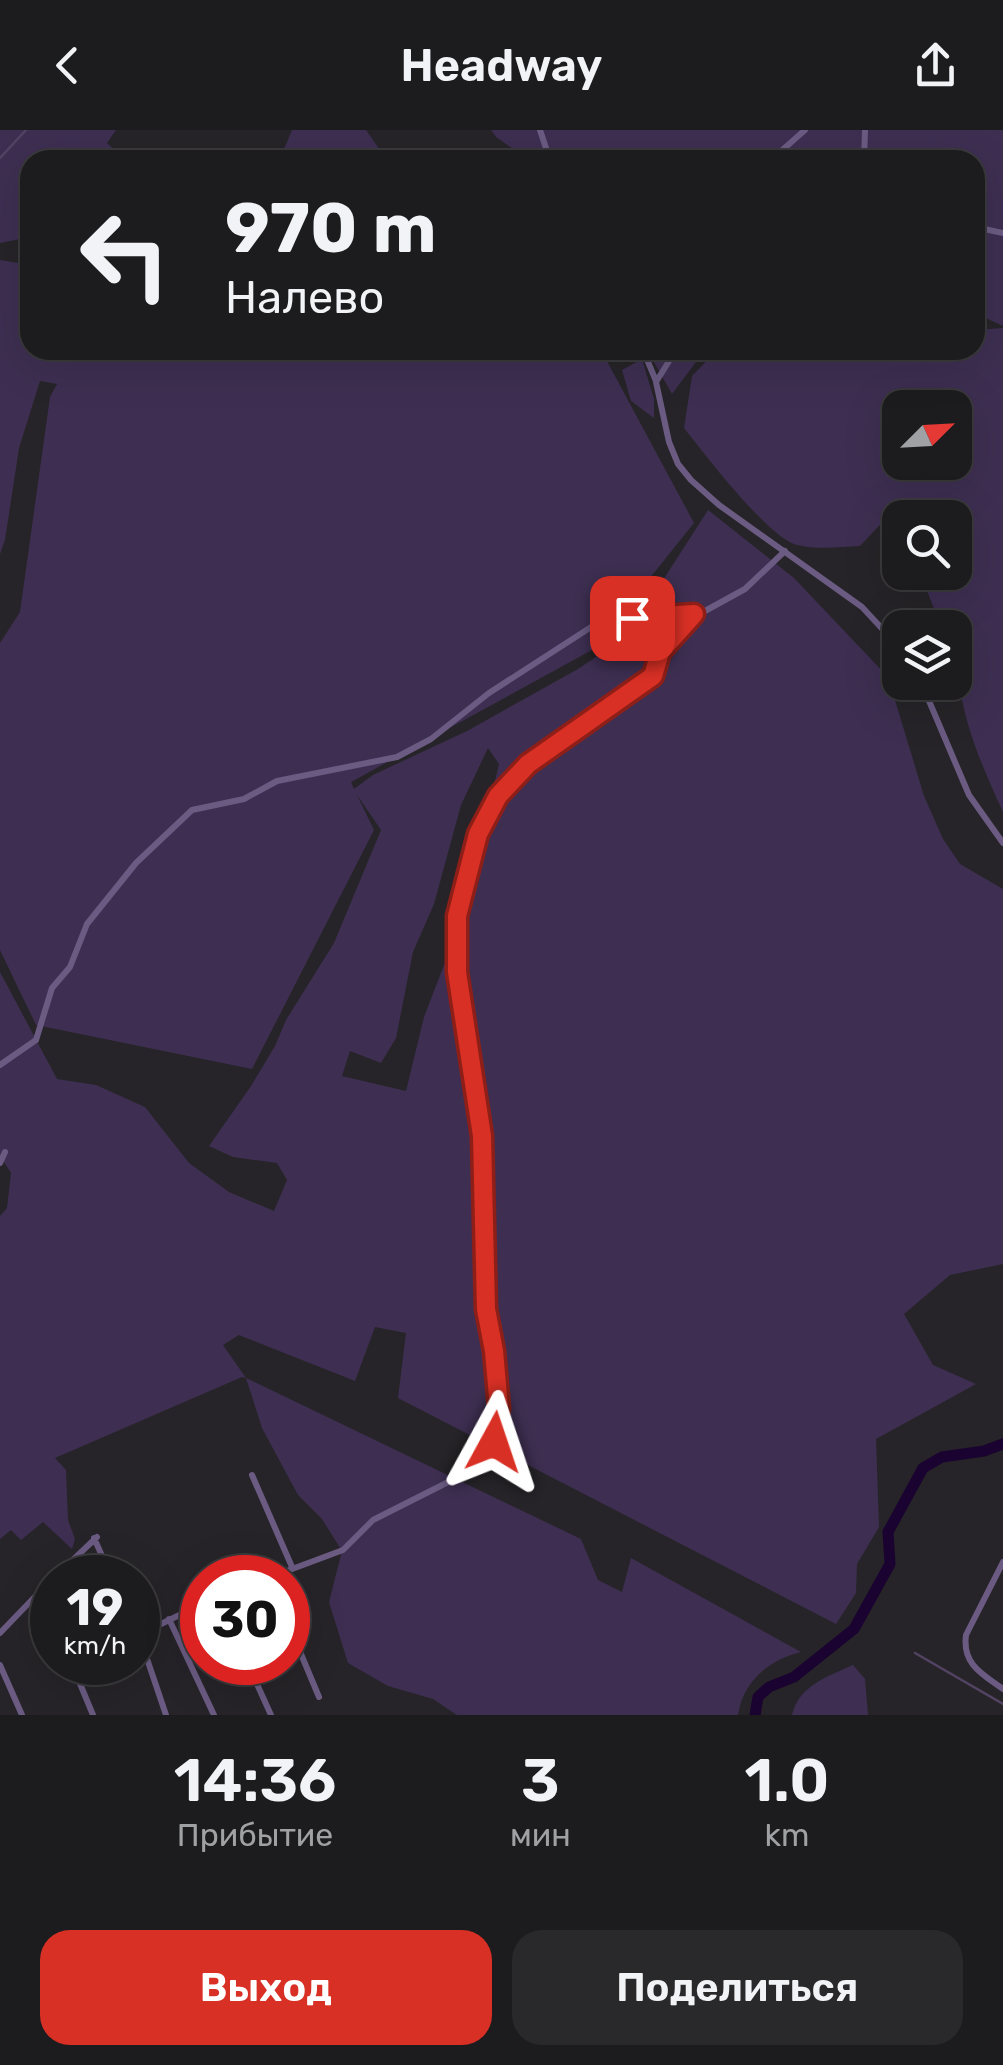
<!DOCTYPE html>
<html lang="ru">
<head>
<meta charset="utf-8">
<style>
	:root { --surface:#1c1b1e; --page:#29282b; --text:#f1f3f6; --muted:#a0a1a4; --line:#3a393c; --accent:#d93025 }
	body { margin:0; font-family:Rubik,sans-serif; background:var(--page); color:var(--text); height:100vh; display:flex; flex-direction:column; font-size:38px; white-space:nowrap }
	* { box-sizing:border-box; margin:0 }
	p { font-size:32px; color:var(--muted) }
	.icon { flex:none; width:55px; height:55px; fill:none; stroke:currentColor; stroke-width:2; stroke-linecap:round; stroke-linejoin:round }
	.map { position:relative; height:1585px; overflow:hidden }
	.drawer { display:flex; flex-direction:column; background:var(--surface); flex:1 }
	.drawer>* { flex:none }
	.banner { position:absolute; left:20px; top:20px; width:965px; height:210px; border-radius:30px; box-shadow:0 10px 40px #0002,0 0 0 2px var(--line); background:#1c1b1e; color:var(--text); overflow:hidden }
	.needle { width:65px; rotate:66deg }
	.tools { position:absolute; left:882px; top:260px; display:grid; gap:20px }
	.tools a { display:grid; place-items:center; width:90px; height:90px; border-radius:20px; background:var(--surface); box-shadow:0 10px 40px #0002,0 0 0 2px var(--line); font-size:50px }
	.speed { position:absolute; left:30px; top:1425px; display:flex; gap:20px; font-size:50px; font-weight:700; text-align:center }
	.speed>* { display:grid; place-content:center; width:130px; height:130px; border-radius:50%; background:var(--surface); box-shadow:0 10px 40px #0002,0 0 0 2px var(--line); line-height:1 }
	.speed small { font-size:25px; font-weight:400 }
	.speed .limit { border:15px solid #d22; background:#fff; color:#111 }
	.pin { position:absolute; display:grid; place-items:center; width:85px; height:85px; color:#fff; margin:-42px; border-radius:20px; box-shadow:0 5px 15px #0006 }
	.me { position:absolute; width:110px; margin:-55px; rotate:5deg; stroke-linejoin:round; filter:drop-shadow(0 0 8px #0008) }
	.turn { display:flex; align-items:center; gap:35px; height:210px; padding:0 40px; font-size:45px }
	.turn .icon { width:130px; height:130px; stroke-width:2.5 }
	.turn b { display:block; font-size:70px; line-height:85px }
	.eta { display:flex; justify-content:space-evenly; align-items:center; height:170px; text-align:center }
	.eta b { font-size:60px; font-weight:600; line-height:70px }
	.action { display:flex; gap:20px; margin-top:auto; padding:20px 40px }
	.action a { flex:1; height:115px; border-radius:30px; background:var(--accent); color:#fff; font-size:40px; font-weight:600; line-height:115px; text-align:center }
	.action a+a { background:var(--page); color:var(--text) }
	header { display:flex; justify-content:space-between; align-items:center; height:130px; padding:0 40px; background:var(--surface); font-size:45px; font-weight:600 }
	.map>svg:first-child { display:block }
</style>
</head>
<body>
<header><svg class="icon" aria-label="back" viewBox="0 0 24 24"><path d="M15 5l-7 7 7 7"/></svg>Headway<svg class="icon" aria-label="share" viewBox="0 0 24 24"><path d="M12 15V3M7 8l5-5 5 5M5 13v7h14v-7"/></svg></header>
<div class="map">
<svg width="1003" height="1585" viewBox="0 0 1003 1585">
	<rect width="100%" height="100%" fill="#262428"/>
	<!-- green -->
	<path fill="#3e2f52" fill-rule="evenodd" d="M0,0H116L107,13L118,23L120,30H30V107L0,113Z
		M292,0H366L387,30H289L282,24Z
		M491,0H1003V196L975,183V30H529L496,7Z
		M0,130L30,135V220H601L694,393L592,520L351,652L354,659L373,645L467,601L578,539L627,506L708,380L794,448L888,547L924,666L943,709L960,734L1003,759V1134L950,1145L904,1184L933,1235L976,1254L876,1309L879,1397L857,1434L856,1463L836,1494L398,1268L406,1203L375,1197L355,1251L239,1205L223,1215L246,1248L581,1409L598,1450L622,1462L631,1428L801,1522C769,1530 743,1551 738,1585H457L433,1569L388,1556L348,1533L329,1472L342,1421L322,1389L298,1365L262,1298L246,1248L242,1247L55,1328L66,1340L68,1390L75,1409L72,1419L43,1392L21,1410L11,1400L0,1409V1086L7,1078L11,1043L0,1026V842L57,949L96,955L145,977L189,1033L229,1062L274,1081L287,1050L277,1033L233,1027L209,1016L251,956L275,916L286,890L334,813L381,700L357,665L374,700L252,939L36,895L0,820V513L20,482L50,267L57,254L40,251L19,318L5,410L0,424ZM488,618L499,634L463,786L424,887L406,961L342,946L350,921L381,933L396,908L413,822L434,774L461,675Z
		M1003,198V682C973,617 955,571 955,498L941,497L926,458L912,443L955,442V388L900,387L893,381L860,416C840,417 818,420 797,415C768,408 704,323 684,298L692,246L717,220H975V200ZM900,278H955V332H900Z
		M647,220H705L672,264Z
		M642,229L654,269V288L631,271L622,240Z
		M853,1535L865,1549L868,1585H792C799,1555 829,1546 853,1535Z"/>
	<g fill="none" stroke-linecap="round" stroke-linejoin="round">
		<!-- stream -->
		<path stroke="#534363" stroke-width="2.5" d="M0,28L26,0
			M915,1523L1003,1574"/>
		<!-- river -->
		<path stroke="#1a0330" stroke-width="11" d="M755,1585L758,1567L769,1557L794,1547L854,1499L890,1434L888,1402L923,1338L942,1327L984,1321L1003,1314"/>
		<!-- street -->
		<path stroke="#6b5b83" stroke-width="6" d="M540,0L550,30
			M771,30L805,0
			M864,30L865,0
			M975,97L1003,103
			M643,220L656,251
			M676,220L656,252L669,312L678,334L691,350L719,375L862,477L900,518
			M921,552L969,665L1003,713
			M0,935L36,910L52,858L70,837L87,794L136,733L192,680L244,669L277,651L397,627L431,609L489,563L602,490L705,481L745,459L785,421
			M0,1033L5,1022
			M252,1345L292,1437
			M94,1408L112,1448
			M1003,1432L966,1505C962,1534 982,1544 1003,1559
			M54,1448L97,1407
			M268,1448L343,1420L373,1390L480,1336C517,1303 488,1217 486,1174C483,1119 487,1063 483,1007C477,934 451,863 457,789C459,757 479,693 497,667C528,621 607,579 653,546L660,523L694,484
			M39,1464L52,1495
			M169,1489L214,1585
			M288,1493L319,1567
			M138,1500L161,1494L202,1474
			M138,1502L166,1585
			M0,1503L52,1449
			M71,1532L93,1585
			M247,1532L271,1585
			M0,1535L22,1585"/>
	</g>
	<g fill="none" stroke-linecap="round" stroke-linejoin="round">
		<defs>
			<path id="route" d="M494,1312L499,1278L494,1221L486,1179L482,1006L457,842V786L478,704L498,666L528,634L653,546L660,522L694,484L632,488"/>
		</defs>
		<!-- route casing -->
		<use href="#route" stroke="#8d1f18" stroke-width="25"/>
		<!-- route -->
		<use href="#route" stroke="#d93025" stroke-width="18"/>
	</g>
</svg>
<div class="tools">
<a><svg class="needle" viewBox="-14 -14 28 28"><path d="M0-13l5 13h-10z" fill="#e53935"/><path d="M0 13l5-13h-10z" fill="#a0a1a4"/></svg></a>
<a><svg class="icon" aria-label="search" viewBox="0 0 24 24"><circle cx="10" cy="10" r="6"/><path d="M15 15l6 6"/></svg></a>
<a><svg class="icon" aria-label="layers" viewBox="0 0 24 24"><path d="M12 4l9 5-9 5-9-5zM3 14l9 5 9-5"/></svg></a>
</div>
<div class="speed"><div>19<small>km/h</small></div><div class="limit">30</div></div>
<div class="pin" style="left:632px;top:488px;background:#d93025"><svg class="icon" aria-label="arrive" viewBox="0 0 24 24"><path d="M6 21V4h12l-3 4 3 4H6"/></svg></div>
<svg class="me" style="left:494px;top:1312px" viewBox="-20 -20 40 40"><path d="M0-17L14 15 0 8-14 15z" fill="#d93025" stroke="#fff" stroke-width="4"/></svg>
<div class="banner">
<div class="turn"><svg class="icon" aria-label="left" viewBox="0 0 24 24"><path d="M17 20v-9H6M10 6l-5 5 5 5"/></svg><div><b>970 m</b>Налево</div></div>
</div>
</div>
<section class="drawer">
<div class="eta">
<div><b>14:36</b><p>Прибытие</p></div>
<div><b>3</b><p>мин</p></div>
<div><b>1.0</b><p>km</p></div>
</div>
<div class="action"><a>Выход</a><a>Поделиться</a></div>
</section>
</body>
</html>
